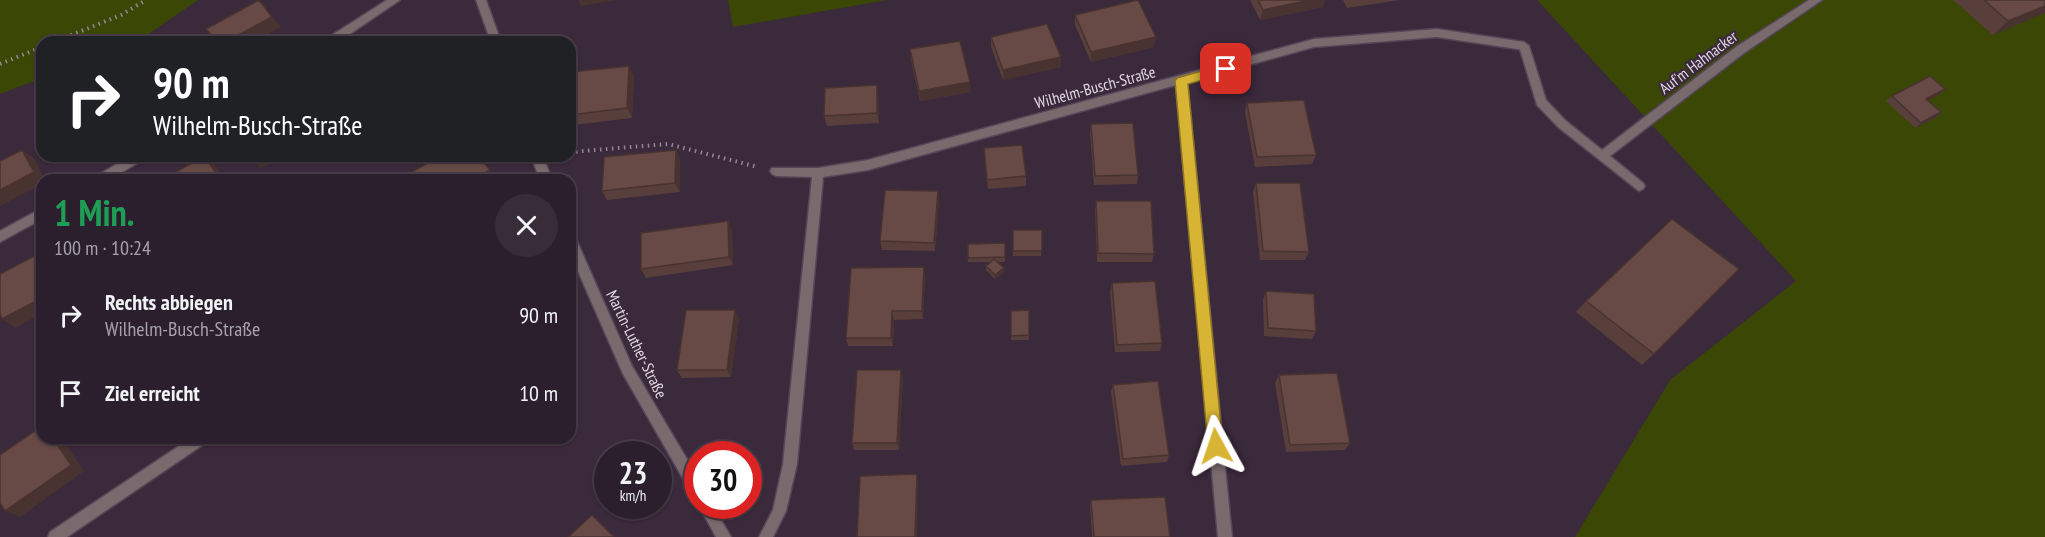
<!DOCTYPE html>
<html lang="de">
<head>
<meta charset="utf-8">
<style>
	:root { --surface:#2c1f2d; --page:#382c39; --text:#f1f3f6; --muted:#a6a2aa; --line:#483d49 }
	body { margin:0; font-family:"PT Sans Narrow",sans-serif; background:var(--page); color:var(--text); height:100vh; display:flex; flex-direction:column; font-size:22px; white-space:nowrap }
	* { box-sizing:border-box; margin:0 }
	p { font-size:20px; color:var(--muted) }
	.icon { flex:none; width:33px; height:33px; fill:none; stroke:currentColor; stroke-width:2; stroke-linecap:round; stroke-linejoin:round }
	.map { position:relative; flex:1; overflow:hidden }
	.side { position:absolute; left:36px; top:174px; width:540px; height:270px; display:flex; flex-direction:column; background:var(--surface); border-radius:18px; box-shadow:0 2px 4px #0004,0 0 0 2px var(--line) }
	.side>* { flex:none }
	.top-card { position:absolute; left:36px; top:36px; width:540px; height:126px; border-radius:18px; box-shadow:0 2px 4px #0004,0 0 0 2px var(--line); background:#202124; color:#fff; overflow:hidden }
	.speed { position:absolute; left:594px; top:441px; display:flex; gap:12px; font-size:30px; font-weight:700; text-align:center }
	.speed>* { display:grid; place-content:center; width:78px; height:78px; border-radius:50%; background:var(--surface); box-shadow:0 2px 4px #0004,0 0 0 2px var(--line); line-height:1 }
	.speed small { font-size:15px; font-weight:400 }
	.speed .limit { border:9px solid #d22; background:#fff; color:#111 }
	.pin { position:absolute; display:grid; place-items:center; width:51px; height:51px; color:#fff; margin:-26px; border-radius:12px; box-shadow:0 3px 9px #0006 }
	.me { position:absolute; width:66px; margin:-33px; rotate:355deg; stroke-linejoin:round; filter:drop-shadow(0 0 4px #0008) }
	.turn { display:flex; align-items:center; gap:21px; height:126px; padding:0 18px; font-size:27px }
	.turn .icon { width:78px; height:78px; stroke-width:2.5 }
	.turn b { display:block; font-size:42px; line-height:51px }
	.round { display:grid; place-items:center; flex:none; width:63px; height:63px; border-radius:32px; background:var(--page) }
	.overview { display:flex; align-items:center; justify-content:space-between; height:102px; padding:0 18px }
	h1 { font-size:36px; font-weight:600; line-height:45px; color:#1e9e55 }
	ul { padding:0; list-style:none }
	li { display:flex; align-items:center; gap:18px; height:78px; padding:0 18px }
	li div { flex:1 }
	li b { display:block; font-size:22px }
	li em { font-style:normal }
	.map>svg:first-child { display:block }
</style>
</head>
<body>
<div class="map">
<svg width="2045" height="537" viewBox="0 0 2045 537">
	<rect width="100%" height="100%" fill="#3b293c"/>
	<!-- green -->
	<path fill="#3a4705" d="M0,0H198L137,42H42V78L0,94Z
		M728,0H887L733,27Z
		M1537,0H2045V537H1575L1670,380L1796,281Z"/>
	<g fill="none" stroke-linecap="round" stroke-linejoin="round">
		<defs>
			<path id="service" d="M1809,0H1822L1744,53L1610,156L1643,183L1645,186L1643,189L1639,191L1558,127L1537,105L1519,46L1524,42L1529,46L1546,100L1566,121L1602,150L1736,47Z"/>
			<path id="minor" d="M387,0H400L338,42H325L326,39Z
				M476,0H486L501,42H491Z
				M1437,29L1524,42L1529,46L1524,50L1437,37L1314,47L1187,82L1232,537H1218L1176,85L868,170L823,177L797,464L786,511L773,537H759L773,510L783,464L812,177L776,176L772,174L770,171L772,168H818L868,160L1314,39Z
				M130,156H146L144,159L109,180H93L95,177Z
				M531,156H543L552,180H540Z
				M42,208V219L0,242V231Z
				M570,234L574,235L576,239L632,366L698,478V497L693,496L623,374L570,253Z
				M191,438H209L207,442L67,537H48L50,532Z
				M699,506H713L731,537H716Z"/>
		</defs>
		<!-- service casing -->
		<use href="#service" stroke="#564557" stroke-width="3"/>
		<!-- minor casing -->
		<use href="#minor" stroke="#564557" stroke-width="3"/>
		<!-- path -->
		<path stroke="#958796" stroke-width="4" stroke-dasharray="1.5 4.5" stroke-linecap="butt" d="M54,42L121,15L146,0
			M0,64L42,47
			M570,152L668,144L758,167"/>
		<!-- service -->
		<use href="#service" fill="#786a6d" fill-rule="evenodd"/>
		<!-- minor -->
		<use href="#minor" fill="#786a6d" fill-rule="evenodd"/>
	</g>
	<!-- wall -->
	<path fill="#593f3b" d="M1250,0H1325L1323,7L1260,20Z
		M1343,0H1400L1347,8Z
		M1953,0H2045L1993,35Z
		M1075,15L1154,47L1091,62L1075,25Z
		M991,37L1061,67L1003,80L991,47Z
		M910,49L971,92L920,101L911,60Z
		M570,72L634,76L632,118L573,125L570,120Z
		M877,85L878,95L879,123L827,126L824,116Z
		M1945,89L1939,95L1928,100L1941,112L1935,118L1915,128L1886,101L1892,96Z
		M1247,103L1316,155L1312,164L1255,167L1245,112Z
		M1091,124L1138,175L1137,184L1094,185L1090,133Z
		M984,148L1026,176V186L988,189Z
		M676,150L680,159V192L607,200L602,191Z
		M1256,183L1309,252L1305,260H1260L1253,192Z
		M939,200L935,251L882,250L880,241Z
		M1096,201L1154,254L1152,262H1097L1095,211Z
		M732,230L733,265L646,278L641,269Z
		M1013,230H1042L1041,256H1013Z
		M1005,243V262H998L1004,268V273L995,279L986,270V266L990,262H968V258Z
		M925,275L923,319L894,320L893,346H848L846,338Z
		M1112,283L1162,343L1160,351L1115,352L1110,291Z
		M1266,291L1316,331L1312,339L1264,336L1263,300Z
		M1586,301L1654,354L1642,365L1576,312Z
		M1029,310V340H1011V311Z
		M739,318L731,377L682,378L677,370Z
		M1279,375L1350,443L1345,450L1286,452L1275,383Z
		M903,377L899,450H854L852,443Z
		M1113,385L1169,455L1167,462L1121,466L1111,392Z
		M1091,500L1170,537H1092L1090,506Z"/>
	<!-- shaded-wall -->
	<path fill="#483330" d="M259,0L281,27L253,42H225Z
		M578,0H617L581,6Z
		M1310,0H1325L1323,7L1260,20L1263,10Z
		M2045,6V13L1993,35L2008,21Z
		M1156,37L1154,47L1091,62V52Z
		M1061,57V67L1003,80V70Z
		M629,66L634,76L632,118L627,108Z
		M970,82L971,92L920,101L919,91Z
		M877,85L878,95L879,123L877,113Z
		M1945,89L1939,95L1920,104L1926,99Z
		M1941,112L1935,118L1915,128L1921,123Z
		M22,150L35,159L45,180H42V184L0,206V190Z
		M676,150L680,159V192L675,183Z
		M77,156H91L82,160Z
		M205,156L215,165L225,180H221Z
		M257,156H286L261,168L252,159Z
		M490,170L496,179L495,180H474Z
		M938,191L939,200L935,251L934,243Z
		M728,221L732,230L733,265L729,257Z
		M924,267L925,275L923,319L922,311Z
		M1004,268V273L995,279V275Z
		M42,298V313L16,328L2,319Z
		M735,310L739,318L731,377L727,370Z
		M892,311L894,320L893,346L891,338Z
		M901,370L903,377L899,450L897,443Z
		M53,438H62L84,471L20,517L5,511Z
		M917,474L918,480L917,537H915Z"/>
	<!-- building -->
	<path fill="#674945" stroke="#483330" stroke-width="1.5" d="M259,0L272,17L225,42H217L206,29Z
		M1138,0L1156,37L1091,52L1075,15Z
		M1258,0H1310L1263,10Z
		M1984,0H2045V6L2008,21Z
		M1047,24L1061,57L1003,70L991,37Z
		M960,41L970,82L919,91L910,49Z
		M629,66L627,108L570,115V72Z
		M1930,76L1945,89L1926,99L1941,112L1921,123L1892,96Z
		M877,85V113L824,116L825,88Z
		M1304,100L1316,155L1257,157L1247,103Z
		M1133,123L1138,175L1095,176L1091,124Z
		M1022,145L1026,176L987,180L984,148Z
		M22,150L34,172L0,190V161Z
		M676,150L675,183L602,191L604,157Z
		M204,156L221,180H162Z
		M439,156H478L490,170L474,180H399Z
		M1256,183H1300L1309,252L1263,251Z
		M885,190L938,191L934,243L880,241Z
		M1096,201H1151L1154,254L1098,253Z
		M1672,219L1739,269L1654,354L1586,301Z
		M728,221L729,257L641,269V233Z
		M1013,230H1042V251H1013Z
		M1005,243V257L968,258V244Z
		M42,252V298L2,319L0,314V274Z
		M994,259L1004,268L995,275L986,266Z
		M924,267L922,311H892L891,338H846L851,268Z
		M1155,281L1162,343L1117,345L1112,283Z
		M1266,291L1314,294L1316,331L1268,328Z
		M686,310H735L727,370H677Z
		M1029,310V335L1011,336V311Z
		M857,370H901L897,443H852Z
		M1337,373L1350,443L1290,445L1279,375Z
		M1158,381L1169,455L1123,459L1113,385Z
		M42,426V438H53L71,465L5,511L0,503V455Z
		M917,474L915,537H857L860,476Z
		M1165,497L1170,537H1094L1091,500Z
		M592,515L614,537H568Z"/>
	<!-- route -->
	<path fill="#d8b434" stroke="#8c7522" stroke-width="1.5" d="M1226,64L1230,65V72L1188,84L1223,446L1221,451L1216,453L1211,451L1208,446L1175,81L1177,78Z"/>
	<g text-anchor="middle" stroke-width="4.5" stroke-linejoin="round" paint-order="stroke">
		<!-- street labels -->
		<g font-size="16" fill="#e2d6e2" stroke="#3b293c">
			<text transform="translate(1698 62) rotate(-37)" y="6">Auf'm Hahnacker</text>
			<text transform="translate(1095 87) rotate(-15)" y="6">Wilhelm-Busch-Straße</text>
			<text transform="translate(637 344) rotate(64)" y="6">Martin-Luther-Straße</text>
		</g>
	</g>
</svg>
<div class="speed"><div>23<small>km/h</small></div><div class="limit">30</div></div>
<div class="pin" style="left:1226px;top:69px;background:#d93025"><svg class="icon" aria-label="arrive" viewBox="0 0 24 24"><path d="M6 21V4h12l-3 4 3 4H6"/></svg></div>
<svg class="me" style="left:1216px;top:446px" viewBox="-20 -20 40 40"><path d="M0-17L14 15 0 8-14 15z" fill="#d8b434" stroke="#fff" stroke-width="4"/></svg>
<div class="top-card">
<div class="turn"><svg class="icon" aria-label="right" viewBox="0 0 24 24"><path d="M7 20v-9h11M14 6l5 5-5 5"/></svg><div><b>90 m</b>Wilhelm-Busch-Straße</div></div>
</div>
<section class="side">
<div class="overview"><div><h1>1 Min.</h1><p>100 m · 10:24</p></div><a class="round"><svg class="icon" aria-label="close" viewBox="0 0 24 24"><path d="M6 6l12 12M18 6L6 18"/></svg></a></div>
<ul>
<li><svg class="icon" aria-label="right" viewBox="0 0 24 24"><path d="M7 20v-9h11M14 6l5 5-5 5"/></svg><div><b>Rechts abbiegen</b><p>Wilhelm-Busch-Straße</p></div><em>90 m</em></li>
<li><svg class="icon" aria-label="arrive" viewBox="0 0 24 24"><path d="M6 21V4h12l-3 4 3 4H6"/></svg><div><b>Ziel erreicht</b></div><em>10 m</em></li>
</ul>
</section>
</div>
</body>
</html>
